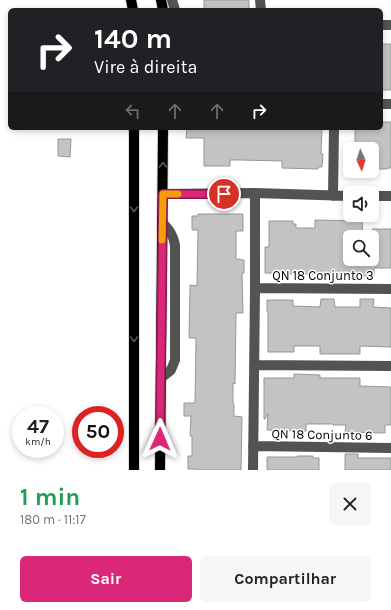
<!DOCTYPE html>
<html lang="pt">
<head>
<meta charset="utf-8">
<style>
	:root { --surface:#fff; --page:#f6f6f6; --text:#222; --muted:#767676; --accent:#db2777 }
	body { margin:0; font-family:Karla,sans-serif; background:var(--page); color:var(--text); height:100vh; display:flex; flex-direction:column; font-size:15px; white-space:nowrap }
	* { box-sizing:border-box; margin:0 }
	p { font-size:13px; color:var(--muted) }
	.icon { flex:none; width:22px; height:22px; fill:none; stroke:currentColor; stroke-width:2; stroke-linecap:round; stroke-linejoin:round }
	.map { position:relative; height:470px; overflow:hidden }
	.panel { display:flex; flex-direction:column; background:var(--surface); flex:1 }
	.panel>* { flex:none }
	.banner { position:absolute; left:8px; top:8px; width:375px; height:122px; border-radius:6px; box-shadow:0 2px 6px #0003; background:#202124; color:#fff; overflow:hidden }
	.needle { width:26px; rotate:176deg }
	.tools { position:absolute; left:343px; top:142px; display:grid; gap:8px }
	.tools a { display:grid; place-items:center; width:36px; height:36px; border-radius:6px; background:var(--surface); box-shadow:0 2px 6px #0003; font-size:20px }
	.speed { position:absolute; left:12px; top:406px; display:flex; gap:8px; font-size:20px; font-weight:700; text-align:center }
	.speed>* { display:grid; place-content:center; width:52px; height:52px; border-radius:50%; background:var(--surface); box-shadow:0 2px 6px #0003; line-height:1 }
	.speed small { font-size:10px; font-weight:400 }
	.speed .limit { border:6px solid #d22; background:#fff; color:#111 }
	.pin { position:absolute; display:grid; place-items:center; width:34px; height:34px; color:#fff; margin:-17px; border:2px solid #fff; border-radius:50%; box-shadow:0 1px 4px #0007 }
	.me { position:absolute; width:44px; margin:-22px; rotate:1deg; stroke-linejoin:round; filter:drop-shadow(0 0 3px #0008) }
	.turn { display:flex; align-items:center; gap:14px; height:84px; padding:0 20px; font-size:18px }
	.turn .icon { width:52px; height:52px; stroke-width:2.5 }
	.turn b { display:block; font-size:28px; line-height:34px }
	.lanes { display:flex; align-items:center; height:38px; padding:0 20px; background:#0003; justify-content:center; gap:20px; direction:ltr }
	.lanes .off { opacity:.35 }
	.round { display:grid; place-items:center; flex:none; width:42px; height:42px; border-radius:6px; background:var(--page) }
	.head { display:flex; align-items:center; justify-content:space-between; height:68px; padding:0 20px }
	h1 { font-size:24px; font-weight:700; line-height:30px; color:#1e9e55 }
	.action { display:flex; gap:8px; margin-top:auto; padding:8px 20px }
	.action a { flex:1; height:46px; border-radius:6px; background:var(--accent); color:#fff; font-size:16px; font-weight:700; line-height:46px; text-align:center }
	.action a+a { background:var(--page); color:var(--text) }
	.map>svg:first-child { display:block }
</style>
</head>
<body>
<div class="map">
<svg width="391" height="470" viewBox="0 0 391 470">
	<rect width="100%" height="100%" fill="#fff"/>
	<!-- building -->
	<path fill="#c3c3c3" stroke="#979797" d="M204,0H249V10H204Z
		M381,44H391V90H381Z
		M381,122H391V168H388L387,169H374L375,149H355V128L375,129V128H381Z
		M187,128H322L321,154H323L322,167H318V169L282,168V161L240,160H230V166H204V138H186Z
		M58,139H71L70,157L58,156Z
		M198,214H243V231H236V259L244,260V273H242L243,313H236L235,384L233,383V404H234V416L242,417L241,470H195V469H188V456H192V436H190L191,416H184V403H195L196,338H189L190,290V285L197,286L198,230H192V216H198Z
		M315,220L362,221L363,237H350V259H372V229H391V268H374V276H360V275L308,274L265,273V247H269V221H293V224H296V228H315Z
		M321,299H334L335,307H360V299H374L373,307L391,308V347L360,346V354H320V346H294V352H268V312H267V300H293V306L320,307Z
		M294,374L320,375V378H360V386L391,387V425H385V433L345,432L346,425H333V424H306V431L267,430L268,413L265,419H264V378H294Z
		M345,454H358V458H391V470H345Z
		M297,456H313V458H319V470H267V457H297Z"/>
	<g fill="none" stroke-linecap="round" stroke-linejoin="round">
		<defs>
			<path id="major" d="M131,0L133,10
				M161,0L163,10
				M134,470V128
				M160,470L163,128"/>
		</defs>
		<!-- major casing -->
		<use href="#major" stroke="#dbdbdb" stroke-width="12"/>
		<!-- minor -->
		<path stroke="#535353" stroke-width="10" d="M172,0L175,10
			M260,0L261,10
			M381,25H391
			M381,104H391
			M163,194L255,193L350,196
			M333,196L334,128
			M372,196H391
			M255,288L391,289
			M254,365L391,366
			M161,378L171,370L175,360V245C173,234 169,230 162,222
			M253,446L391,448
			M253,470L255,288V193"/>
		<!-- major -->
		<use href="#major" stroke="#000" stroke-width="10"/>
	</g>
	<!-- one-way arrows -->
	<defs><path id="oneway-chevron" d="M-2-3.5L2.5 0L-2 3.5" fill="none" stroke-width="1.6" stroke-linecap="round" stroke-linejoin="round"/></defs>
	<g stroke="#595959">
		<use href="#oneway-chevron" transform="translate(163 165) rotate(-90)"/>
		<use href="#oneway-chevron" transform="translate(134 209) rotate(90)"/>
		<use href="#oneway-chevron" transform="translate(134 339) rotate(90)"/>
	</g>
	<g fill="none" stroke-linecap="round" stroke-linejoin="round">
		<defs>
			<path id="route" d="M160,439L163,194H224"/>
		</defs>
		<!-- route casing -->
		<use href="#route" stroke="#8e194d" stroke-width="10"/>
		<!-- route -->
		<use href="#route" stroke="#db2777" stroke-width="7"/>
		<!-- slow -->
		<path stroke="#f59e0b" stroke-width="7" d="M162,240L163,194H178"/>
	</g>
	<g text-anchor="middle" stroke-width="3" stroke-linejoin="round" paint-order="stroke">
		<!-- street labels -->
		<g font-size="13" fill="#000" stroke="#fff">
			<text x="323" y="280">QN 18 Conjunto 3</text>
			<text transform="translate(322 434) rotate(1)" y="5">QN 18 Conjunto 6</text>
		</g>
	</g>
</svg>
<div class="tools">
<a><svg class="needle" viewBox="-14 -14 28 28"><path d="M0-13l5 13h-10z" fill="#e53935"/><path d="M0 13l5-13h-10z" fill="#767676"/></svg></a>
<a><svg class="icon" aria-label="sound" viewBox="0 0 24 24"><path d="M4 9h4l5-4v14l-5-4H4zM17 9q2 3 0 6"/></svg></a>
<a><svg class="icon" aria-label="search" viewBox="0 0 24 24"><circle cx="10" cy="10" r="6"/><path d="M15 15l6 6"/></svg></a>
</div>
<div class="speed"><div>47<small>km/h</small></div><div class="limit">50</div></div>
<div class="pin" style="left:224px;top:194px;background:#d93025"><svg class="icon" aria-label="arrive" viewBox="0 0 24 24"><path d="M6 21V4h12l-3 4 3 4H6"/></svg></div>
<svg class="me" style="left:160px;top:439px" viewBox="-20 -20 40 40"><path d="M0-17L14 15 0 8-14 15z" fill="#db2777" stroke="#fff" stroke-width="4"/></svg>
<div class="banner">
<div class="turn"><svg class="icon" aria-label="right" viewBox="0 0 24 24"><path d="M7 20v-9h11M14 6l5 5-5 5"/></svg><div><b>140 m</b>Vire à direita</div></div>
<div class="lanes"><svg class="icon off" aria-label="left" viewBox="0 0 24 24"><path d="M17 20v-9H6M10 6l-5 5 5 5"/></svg><svg class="icon off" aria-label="ahead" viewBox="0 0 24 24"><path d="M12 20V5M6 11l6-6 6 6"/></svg><svg class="icon off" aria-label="ahead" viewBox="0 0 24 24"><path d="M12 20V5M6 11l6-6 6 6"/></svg><svg class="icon" aria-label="right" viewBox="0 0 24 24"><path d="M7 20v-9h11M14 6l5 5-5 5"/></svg></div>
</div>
</div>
<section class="panel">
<div class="head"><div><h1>1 min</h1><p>180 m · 11:17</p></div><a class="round"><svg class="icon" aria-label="close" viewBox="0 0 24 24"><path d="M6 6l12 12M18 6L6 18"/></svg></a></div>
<div class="action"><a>Sair</a><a>Compartilhar</a></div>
</section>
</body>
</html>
